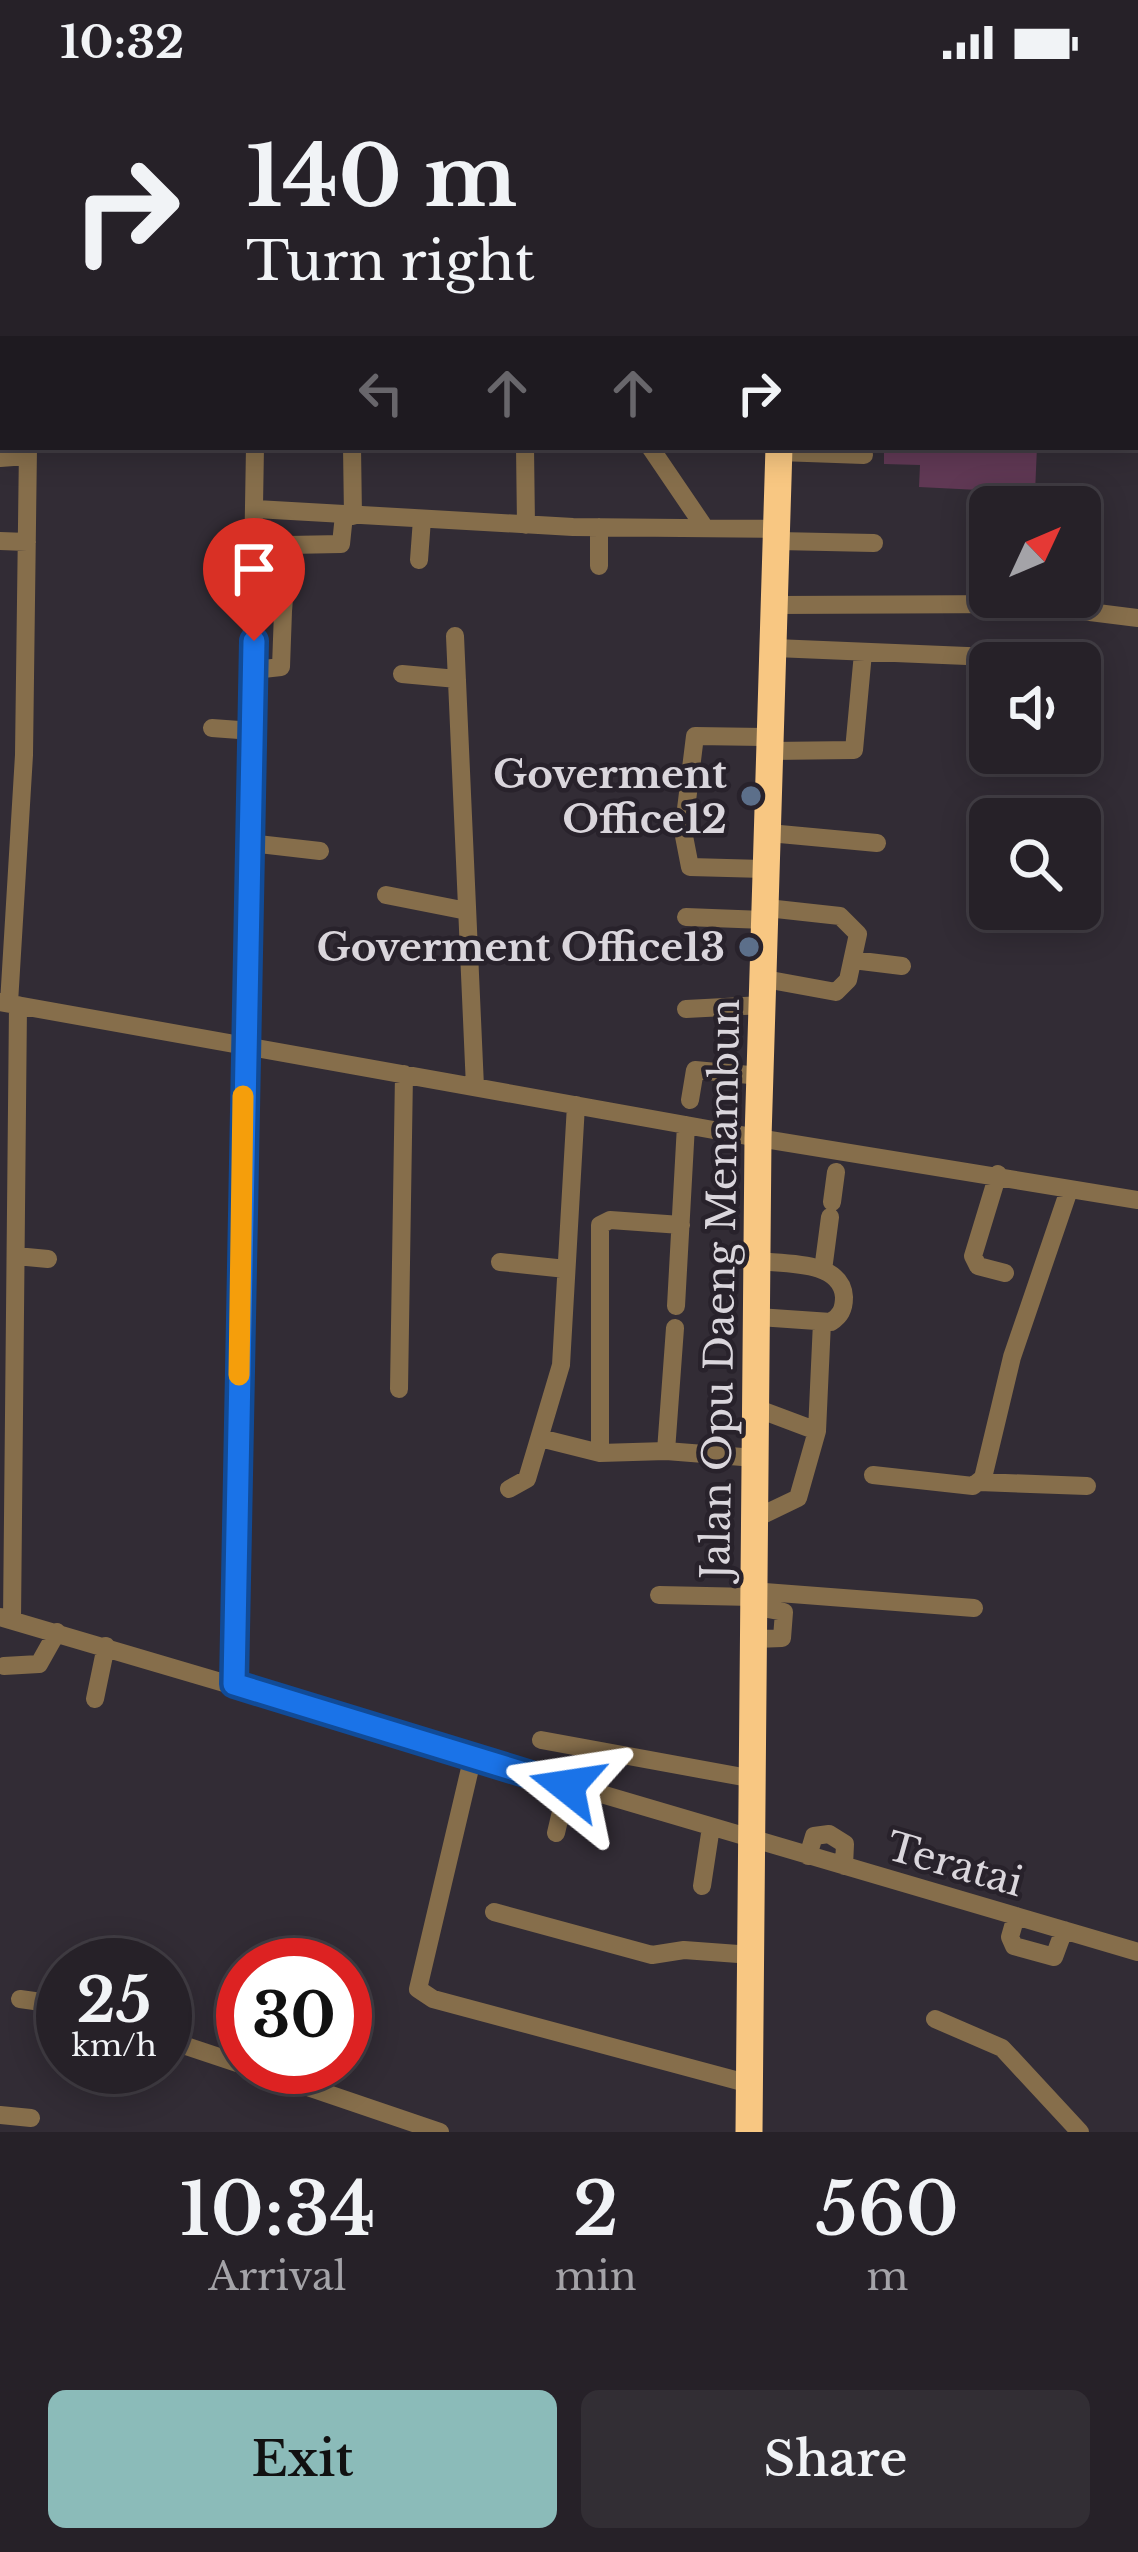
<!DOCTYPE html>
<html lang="en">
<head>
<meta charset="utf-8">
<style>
	:root { --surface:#262128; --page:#322e34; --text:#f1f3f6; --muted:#a4a3a8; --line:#423e45; --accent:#8bbbb9 }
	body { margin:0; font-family:"Libre Baskerville",serif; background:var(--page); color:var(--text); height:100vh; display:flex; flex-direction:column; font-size:45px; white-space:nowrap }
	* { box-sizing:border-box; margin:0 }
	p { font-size:39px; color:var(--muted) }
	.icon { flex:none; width:66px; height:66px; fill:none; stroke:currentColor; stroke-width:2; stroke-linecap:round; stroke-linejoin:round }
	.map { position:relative; height:2048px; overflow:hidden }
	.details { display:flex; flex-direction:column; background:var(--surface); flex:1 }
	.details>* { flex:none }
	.hud { position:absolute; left:0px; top:0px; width:1140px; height:366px; box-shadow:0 6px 30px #0003,0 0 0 3px var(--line); background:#262128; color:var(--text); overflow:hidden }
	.needle { width:78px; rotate:46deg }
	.buttons { position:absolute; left:969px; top:402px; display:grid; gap:24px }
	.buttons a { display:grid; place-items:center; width:132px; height:132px; border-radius:18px; background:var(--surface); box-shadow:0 6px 30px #0003,0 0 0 3px var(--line); font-size:60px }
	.speed { position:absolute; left:36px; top:1854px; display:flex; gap:24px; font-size:60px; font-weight:700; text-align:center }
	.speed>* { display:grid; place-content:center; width:156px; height:156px; border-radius:50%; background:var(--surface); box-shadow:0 6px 30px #0003,0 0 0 3px var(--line); line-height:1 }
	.speed small { font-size:30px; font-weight:400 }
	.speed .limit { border:18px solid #d22; background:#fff; color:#111 }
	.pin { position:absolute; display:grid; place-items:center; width:102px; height:102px; color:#fff; margin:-123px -51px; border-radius:50% 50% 50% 0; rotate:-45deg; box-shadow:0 0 12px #0007 }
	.pin .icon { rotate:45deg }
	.me { position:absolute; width:132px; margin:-66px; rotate:285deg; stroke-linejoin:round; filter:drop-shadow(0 0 9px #0008) }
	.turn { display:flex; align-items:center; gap:42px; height:252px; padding:0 48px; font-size:54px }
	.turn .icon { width:156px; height:156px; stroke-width:2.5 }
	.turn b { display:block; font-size:84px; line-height:102px }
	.lanes { display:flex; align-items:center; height:114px; padding:0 48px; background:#0003; justify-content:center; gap:60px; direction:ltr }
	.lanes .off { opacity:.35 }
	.eta { display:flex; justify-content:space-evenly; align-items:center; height:204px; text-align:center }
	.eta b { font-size:72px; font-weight:600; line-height:84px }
	.cta { display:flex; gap:24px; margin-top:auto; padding:24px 48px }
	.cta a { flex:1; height:138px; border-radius:18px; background:var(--accent); color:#111; font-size:48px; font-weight:600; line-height:138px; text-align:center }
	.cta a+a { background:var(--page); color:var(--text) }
	.status { display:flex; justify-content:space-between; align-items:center; height:84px; padding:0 60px; background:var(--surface); direction:ltr }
	.status svg { height:33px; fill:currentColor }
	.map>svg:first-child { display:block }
</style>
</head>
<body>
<div class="status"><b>10:32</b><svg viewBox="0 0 49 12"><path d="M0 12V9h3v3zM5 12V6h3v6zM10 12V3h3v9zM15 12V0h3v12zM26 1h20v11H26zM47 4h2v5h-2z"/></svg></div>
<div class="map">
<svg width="1138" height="2048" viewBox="0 0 1138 2048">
	<rect width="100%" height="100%" fill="#322c35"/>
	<!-- building -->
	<path fill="#613955" d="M884,363H1037L1035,409L919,403L920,381L884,380Z"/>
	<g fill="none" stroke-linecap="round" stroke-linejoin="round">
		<!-- minor -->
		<path stroke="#866e4b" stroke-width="18" d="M2,0L26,3
			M256,3V0
			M353,3V0
			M517,3L520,0
			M723,3L724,0
			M1066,3L1067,0
			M1137,55L1138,56
			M1137,257H1138
			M1137,341L1138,342
			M352,363L353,432
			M525,363L526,441
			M650,363L705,444
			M779,368L864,371
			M0,374L27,372
			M256,425L573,443L778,445
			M599,443V482
			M0,457L27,458
			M778,457L874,459
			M419,476L422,435
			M776,521L1026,520L1138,534
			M283,527L288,461L341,460L344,431
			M455,552L475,1003
			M775,564L991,573L1001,579
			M254,586L281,583L283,527H271
			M402,590L457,595
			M212,644L253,647
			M771,667L854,666L863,569
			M685,733L695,652L771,653
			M769,749L877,759
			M684,752L690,783L768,785
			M249,759L320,767
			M386,811L467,827
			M686,833L766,836
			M853,876L902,882
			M765,895L836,908L848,896L858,850L840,832L767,824
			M0,918L758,1054L1138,1116
			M9,919L24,671L28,363
			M686,925L763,921
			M690,1016L695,986L761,992
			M998,1090L973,1172L978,1182L1005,1189
			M832,1118L836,1088
			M16,1172L48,1175
			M500,1178L566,1185
			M823,1186L830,1133
			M676,1222L686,1041
			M758,1233L831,1238C840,1232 844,1226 844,1213C842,1176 784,1180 758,1177
			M675,1244L666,1367L755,1374
			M399,1305L404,990
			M817,1347L822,1238
			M540,1354L600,1369L666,1367
			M600,1369V1141L610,1136L681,1141
			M873,1391L973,1402L983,1394L1012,1273L1069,1106
			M979,1398L1087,1402
			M509,1405L527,1395L561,1281L576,1021
			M754,1435L798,1414L817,1347L756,1324
			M753,1507L974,1524
			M659,1511L753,1513
			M0,1533L1138,1868
			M12,1536L18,921
			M753,1555L782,1554L784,1528L753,1522
			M4,1582L39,1580L57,1548
			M234,1600L255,363
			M95,1615L106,1562
			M541,1656L754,1695
			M472,1676L418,1905L433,1915L750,2000
			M556,1749L567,1702
			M808,1772L814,1752L829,1750L845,1760L844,1782
			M702,1802L711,1743
			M494,1828L652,1871L684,1866L752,1871
			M1016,1832L1010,1853L1014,1862L1054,1873L1064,1846
			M20,1915L63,1921
			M935,1935L1002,1964L1080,2048
			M165,1955L243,1981
			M249,1983L440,2048
			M0,2031L31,2034"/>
		<!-- highway -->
		<path stroke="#f8c782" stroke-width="27" d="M784,3V0
			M749,2048L758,1054L779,363"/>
	</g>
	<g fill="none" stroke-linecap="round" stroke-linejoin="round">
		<defs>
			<path id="route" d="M254,557L234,1600L567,1702"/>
		</defs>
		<!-- route casing -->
		<use href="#route" stroke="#114b97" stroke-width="30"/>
		<!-- route -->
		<use href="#route" stroke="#1a73e8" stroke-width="21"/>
		<!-- slow -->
		<path stroke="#f59e0b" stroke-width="21" d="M239,1291L243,1012"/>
	</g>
	<!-- markers -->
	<g fill="#5c6f8a" stroke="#28222b" stroke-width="4.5">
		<circle cx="751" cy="712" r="12"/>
		<circle cx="749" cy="863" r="12"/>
	</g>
	<g text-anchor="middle" stroke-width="9" stroke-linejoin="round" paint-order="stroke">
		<!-- poi labels -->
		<g font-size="39" font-weight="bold" fill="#dad6dc" stroke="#28222b" text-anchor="end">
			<text x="727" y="704">Goverment<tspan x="727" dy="45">Office12</tspan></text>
			<text x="725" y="877">Goverment Office13</text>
		</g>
		<!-- street labels -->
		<g font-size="39" fill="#dad6dc" stroke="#28222b">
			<text transform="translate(720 1205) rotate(-89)" y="14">Jalan Opu Daeng Menambun</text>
			<text transform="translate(955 1780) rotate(16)" y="14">Teratai</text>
		</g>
	</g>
</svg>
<div class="buttons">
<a><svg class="needle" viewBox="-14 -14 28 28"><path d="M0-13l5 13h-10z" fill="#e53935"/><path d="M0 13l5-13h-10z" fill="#a4a3a8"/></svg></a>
<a><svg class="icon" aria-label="sound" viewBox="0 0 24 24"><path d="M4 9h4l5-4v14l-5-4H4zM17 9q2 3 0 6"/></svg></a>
<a><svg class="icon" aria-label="search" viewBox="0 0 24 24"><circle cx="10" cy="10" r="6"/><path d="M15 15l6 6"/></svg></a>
</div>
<div class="speed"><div>25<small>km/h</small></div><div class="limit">30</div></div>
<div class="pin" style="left:254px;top:557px;background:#d93025"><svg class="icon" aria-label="arrive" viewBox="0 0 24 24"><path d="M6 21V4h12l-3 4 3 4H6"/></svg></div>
<svg class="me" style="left:567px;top:1702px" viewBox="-20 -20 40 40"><path d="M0-17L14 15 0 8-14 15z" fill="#1a73e8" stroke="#fff" stroke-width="4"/></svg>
<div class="hud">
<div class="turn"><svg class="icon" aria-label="right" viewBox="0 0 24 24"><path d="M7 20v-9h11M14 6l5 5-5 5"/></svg><div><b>140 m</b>Turn right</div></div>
<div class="lanes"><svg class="icon off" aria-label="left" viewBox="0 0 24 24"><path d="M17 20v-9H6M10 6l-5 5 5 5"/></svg><svg class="icon off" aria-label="ahead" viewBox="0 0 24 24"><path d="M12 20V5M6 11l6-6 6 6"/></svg><svg class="icon off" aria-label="ahead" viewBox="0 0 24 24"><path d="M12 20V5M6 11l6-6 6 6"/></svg><svg class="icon" aria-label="right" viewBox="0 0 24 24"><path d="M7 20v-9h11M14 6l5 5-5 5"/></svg></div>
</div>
</div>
<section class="details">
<div class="eta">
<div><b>10:34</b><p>Arrival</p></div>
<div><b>2</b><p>min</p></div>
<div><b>560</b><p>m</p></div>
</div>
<div class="cta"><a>Exit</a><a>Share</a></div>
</section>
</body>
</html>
